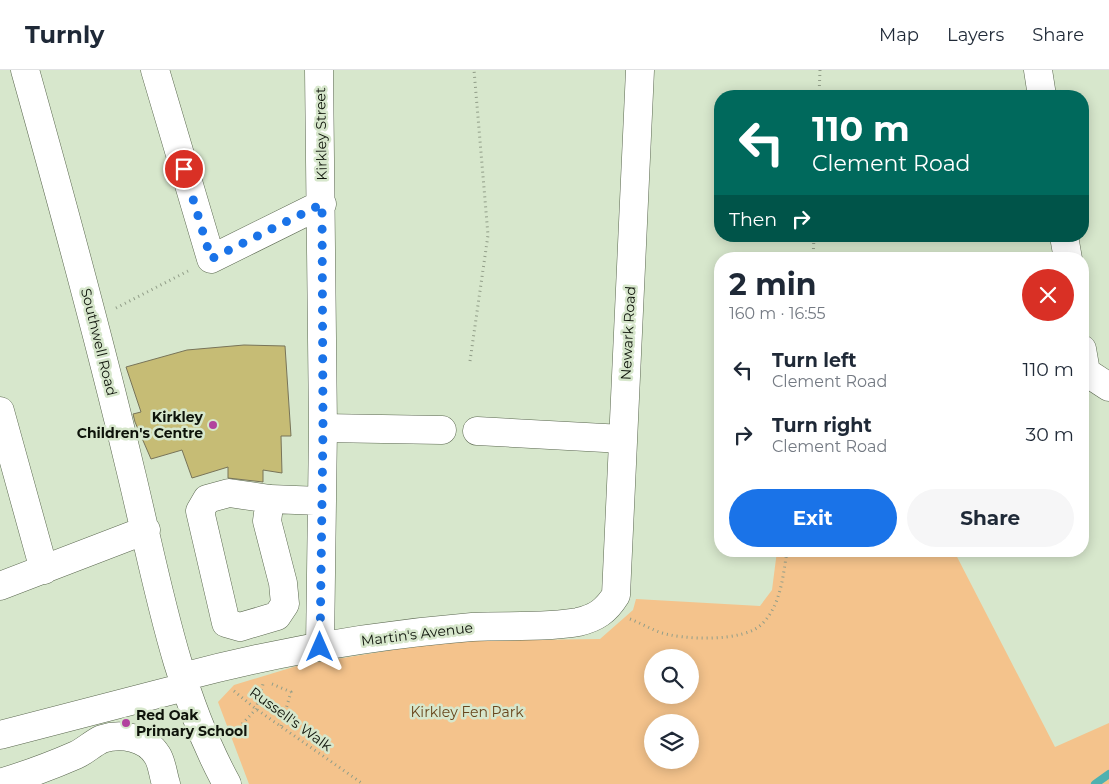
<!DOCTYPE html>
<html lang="en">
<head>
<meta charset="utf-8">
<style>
	:root { --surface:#fff; --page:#f6f6f7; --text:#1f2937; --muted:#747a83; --line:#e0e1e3; --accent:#1a73e8 }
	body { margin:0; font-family:Montserrat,sans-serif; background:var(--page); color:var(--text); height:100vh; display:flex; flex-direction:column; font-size:19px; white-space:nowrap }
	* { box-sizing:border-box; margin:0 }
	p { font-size:16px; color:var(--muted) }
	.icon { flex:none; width:28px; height:28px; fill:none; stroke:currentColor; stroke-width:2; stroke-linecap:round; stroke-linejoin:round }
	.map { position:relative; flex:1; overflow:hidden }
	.drawer { position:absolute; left:714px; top:182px; width:375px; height:305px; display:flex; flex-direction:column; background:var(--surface); border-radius:20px; box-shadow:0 2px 12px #0003 }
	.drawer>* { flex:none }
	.hud { position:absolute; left:714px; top:20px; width:375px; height:152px; border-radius:20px; box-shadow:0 2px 12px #0003; background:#00695c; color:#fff; overflow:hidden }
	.fabs { position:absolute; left:644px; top:579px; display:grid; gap:10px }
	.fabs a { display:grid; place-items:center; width:55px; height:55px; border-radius:50%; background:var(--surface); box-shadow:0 2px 12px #0003; font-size:25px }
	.pin { position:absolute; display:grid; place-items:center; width:42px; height:42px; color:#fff; margin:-21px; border:2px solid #fff; border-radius:50%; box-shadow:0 1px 5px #0007 }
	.me { position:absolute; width:55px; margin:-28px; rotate:0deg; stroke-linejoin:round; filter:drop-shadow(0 0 4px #0008) }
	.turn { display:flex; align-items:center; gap:18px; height:105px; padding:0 15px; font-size:22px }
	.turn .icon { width:65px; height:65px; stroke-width:2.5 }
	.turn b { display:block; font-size:35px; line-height:42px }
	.then { display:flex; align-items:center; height:48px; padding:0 15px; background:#0003; gap:10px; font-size:19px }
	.round { display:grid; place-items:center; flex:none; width:52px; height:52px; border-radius:26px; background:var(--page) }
	.head { display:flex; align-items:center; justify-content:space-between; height:85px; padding:0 15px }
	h1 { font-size:30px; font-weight:700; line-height:38px }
	.primary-button { display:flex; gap:10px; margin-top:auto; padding:10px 15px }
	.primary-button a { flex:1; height:58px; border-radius:30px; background:var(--accent); color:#fff; font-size:20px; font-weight:700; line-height:58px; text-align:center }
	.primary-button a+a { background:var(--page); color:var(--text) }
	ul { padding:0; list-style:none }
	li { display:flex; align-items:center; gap:15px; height:65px; padding:0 15px }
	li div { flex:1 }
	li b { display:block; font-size:19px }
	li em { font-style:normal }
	header { display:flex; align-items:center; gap:30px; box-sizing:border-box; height:70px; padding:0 25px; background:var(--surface); border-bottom:1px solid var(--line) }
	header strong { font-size:24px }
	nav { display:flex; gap:28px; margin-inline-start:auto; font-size:18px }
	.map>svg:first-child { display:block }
</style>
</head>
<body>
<header>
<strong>Turnly</strong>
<nav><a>Map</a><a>Layers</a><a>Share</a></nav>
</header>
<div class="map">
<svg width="1109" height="714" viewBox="0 0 1109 714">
	<rect width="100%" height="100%" fill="#d7e7cc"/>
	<!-- green -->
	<path fill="#f4c38c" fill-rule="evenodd" d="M777,481H954L1055,677L1109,653V714H249L218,632L234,615L300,595L447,571L600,569L633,540L636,529L760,536L772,520ZM652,588H690V625H652ZM652,652H690V690H652Z"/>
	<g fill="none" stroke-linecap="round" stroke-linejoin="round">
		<!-- stream -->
		<path stroke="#4eb1b0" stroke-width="8" d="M1095,714L1109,704"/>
	</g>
	<!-- building -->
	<path fill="#c6bc75" stroke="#787459" d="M244,275L285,276L291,366H281L282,403L263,400V412L228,408V397L192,408L182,380L151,389L135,352L133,344L141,342L126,297L187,280Z"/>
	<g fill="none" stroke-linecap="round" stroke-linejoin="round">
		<defs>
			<path id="minor" d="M25,0C62,132 98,264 130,398C156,504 174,617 227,714
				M155,0L211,189L322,134
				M319,0L323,358L320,577
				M1038,0L1042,26
				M1064,166L1068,189
				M1082,279L1086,302L1109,317
				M0,341L44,500
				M323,358L442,360
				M477,361L623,369
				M270,429L267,451L283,513L285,534L277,546L240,557L226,553L200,441L207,429L229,423L270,429L321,431
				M0,516L146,460
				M182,607C276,582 374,565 472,557C504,555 547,558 578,552C596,548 606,541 616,525L640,0
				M0,665L185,617
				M0,713C26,705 51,696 76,685C85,681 93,673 102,669C121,663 146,667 157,685C162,692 163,705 166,714"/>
		</defs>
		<!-- minor casing -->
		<use href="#minor" stroke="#5a674f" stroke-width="29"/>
		<!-- path -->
		<path stroke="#919d88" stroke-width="3" stroke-dasharray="1 4" stroke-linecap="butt" d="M819,26L820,0
			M813,189L814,166
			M116,238L188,201
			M470,291L488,165L474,0
			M630,549C640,553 649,558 659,562C682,570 745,573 763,553C781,534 783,506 787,481
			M272,614L291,622L281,656
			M234,621L256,639L363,714
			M232,665L256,639L263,614"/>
		<!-- minor -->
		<use href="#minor" stroke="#fff" stroke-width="28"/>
	</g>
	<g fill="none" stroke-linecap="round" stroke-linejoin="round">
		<!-- route -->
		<path stroke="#1a73e8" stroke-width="9" stroke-dasharray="0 16.2" d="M184,99L211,189L322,134L323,358L320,577"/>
	</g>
	<!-- markers -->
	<g fill="#b2429e" stroke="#d7e7cc" stroke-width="2">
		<circle cx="213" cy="355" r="5"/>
		<circle cx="126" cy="653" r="5"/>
	</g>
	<g text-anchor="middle" stroke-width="5" stroke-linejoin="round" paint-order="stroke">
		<!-- street labels -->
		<g font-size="14" fill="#0e130a" stroke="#d7e7cc">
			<text transform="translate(321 64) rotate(-91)" y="5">Kirkley Street</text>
			<text transform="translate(628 263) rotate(-87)" y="5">Newark Road</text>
			<text transform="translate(99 272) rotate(76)" y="5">Southwell Road</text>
			<text transform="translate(417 564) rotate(-7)" y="5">Martin's Avenue</text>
			<text transform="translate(291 649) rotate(36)" y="5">Russell's Walk</text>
		</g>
		<!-- poi labels -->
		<g font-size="14" font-weight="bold" fill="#0e130a" stroke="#d7e7cc" text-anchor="end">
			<text x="203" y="352">Kirkley<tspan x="203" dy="16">Children's Centre</tspan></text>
			<text x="136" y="650" text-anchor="start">Red Oak<tspan x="136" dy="16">Primary School</tspan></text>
		</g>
		<!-- park labels -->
		<g font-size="14" fill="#67451b" stroke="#d7e7cc">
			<text x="467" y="647">Kirkley Fen Park</text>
		</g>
	</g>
</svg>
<div class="fabs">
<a><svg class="icon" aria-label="search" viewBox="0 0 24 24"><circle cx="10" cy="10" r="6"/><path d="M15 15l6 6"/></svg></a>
<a><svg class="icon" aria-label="layers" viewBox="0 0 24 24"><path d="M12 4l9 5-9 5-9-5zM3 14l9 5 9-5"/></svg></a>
</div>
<div class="pin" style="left:184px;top:99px;background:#d93025"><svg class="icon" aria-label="arrive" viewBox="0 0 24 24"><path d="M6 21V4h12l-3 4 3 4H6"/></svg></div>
<svg class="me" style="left:320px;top:577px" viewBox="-20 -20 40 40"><path d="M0-17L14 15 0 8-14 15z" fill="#1a73e8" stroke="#fff" stroke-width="4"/></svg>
<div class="hud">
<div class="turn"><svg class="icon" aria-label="left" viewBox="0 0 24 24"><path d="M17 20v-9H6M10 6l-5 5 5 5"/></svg><div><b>110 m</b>Clement Road</div></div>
<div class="then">Then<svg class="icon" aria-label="right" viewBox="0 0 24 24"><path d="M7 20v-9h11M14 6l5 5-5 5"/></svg></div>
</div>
<section class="drawer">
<div class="head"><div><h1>2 min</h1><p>160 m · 16:55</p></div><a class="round" style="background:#d93025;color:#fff"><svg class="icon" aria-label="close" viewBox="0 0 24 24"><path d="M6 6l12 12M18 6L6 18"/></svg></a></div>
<ul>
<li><svg class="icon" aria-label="left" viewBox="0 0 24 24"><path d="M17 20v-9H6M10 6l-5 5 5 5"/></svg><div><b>Turn left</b><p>Clement Road</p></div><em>110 m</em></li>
<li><svg class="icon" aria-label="right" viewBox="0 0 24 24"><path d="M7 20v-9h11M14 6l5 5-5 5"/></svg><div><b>Turn right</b><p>Clement Road</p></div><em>30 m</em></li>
</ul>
<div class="primary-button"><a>Exit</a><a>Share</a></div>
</section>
</div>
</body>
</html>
